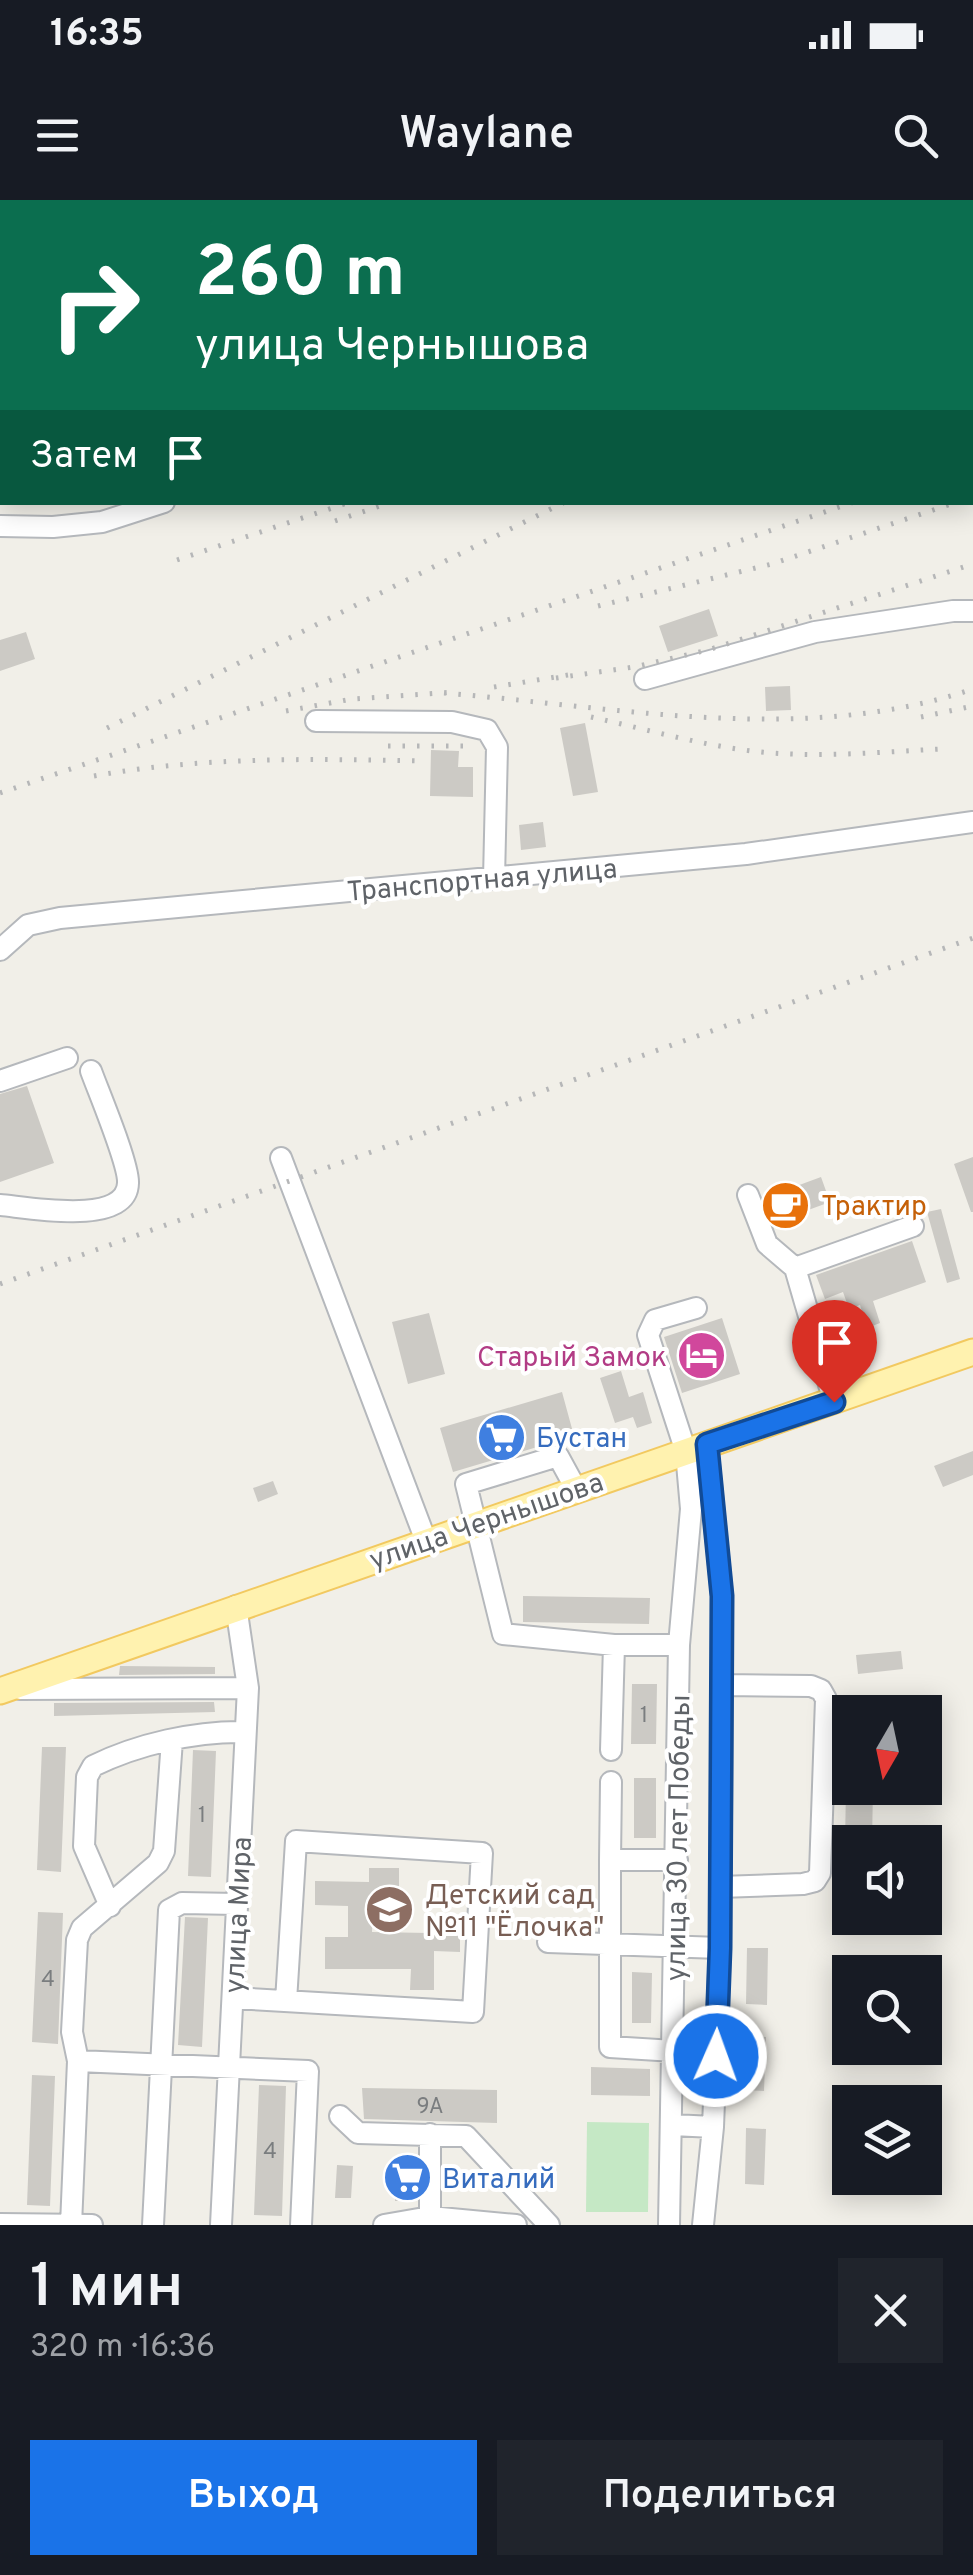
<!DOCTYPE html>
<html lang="ru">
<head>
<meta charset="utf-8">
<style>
	:root { --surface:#171b24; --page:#20242c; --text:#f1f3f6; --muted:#9ea1a6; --accent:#1a73e8 }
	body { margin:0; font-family:Overpass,sans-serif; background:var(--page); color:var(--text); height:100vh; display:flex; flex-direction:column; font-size:38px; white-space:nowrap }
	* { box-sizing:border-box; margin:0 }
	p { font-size:32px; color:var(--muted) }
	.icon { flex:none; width:55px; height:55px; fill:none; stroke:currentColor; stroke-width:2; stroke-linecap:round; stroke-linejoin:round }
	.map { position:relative; height:2025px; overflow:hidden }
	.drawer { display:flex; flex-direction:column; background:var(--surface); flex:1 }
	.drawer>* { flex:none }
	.guide { position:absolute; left:0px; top:0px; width:975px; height:305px; box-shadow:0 5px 25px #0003; background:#0b6e4f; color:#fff; overflow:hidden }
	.needle { width:65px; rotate:189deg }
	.fabs { position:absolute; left:832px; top:1495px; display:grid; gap:20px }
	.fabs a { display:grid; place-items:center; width:110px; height:110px; border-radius:0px; background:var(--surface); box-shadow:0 5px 25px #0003; font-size:50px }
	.pin { position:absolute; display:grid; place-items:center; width:85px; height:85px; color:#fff; margin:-102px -42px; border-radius:50% 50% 50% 0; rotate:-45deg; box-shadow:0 0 10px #0007 }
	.pin .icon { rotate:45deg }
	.me { position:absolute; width:110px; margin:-55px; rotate:2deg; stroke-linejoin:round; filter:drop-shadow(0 0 8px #0008) }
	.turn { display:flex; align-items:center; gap:35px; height:210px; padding:0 30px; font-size:45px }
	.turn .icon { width:130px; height:130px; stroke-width:2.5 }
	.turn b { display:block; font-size:70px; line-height:85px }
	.then { display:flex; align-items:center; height:95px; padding:0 30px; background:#0003; gap:20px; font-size:38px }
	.round { display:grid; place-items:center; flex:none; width:105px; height:105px; border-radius:0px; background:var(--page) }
	.headline { display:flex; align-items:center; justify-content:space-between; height:170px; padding:0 30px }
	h1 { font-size:60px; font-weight:600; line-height:75px }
	.cta { display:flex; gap:20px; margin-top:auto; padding:20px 30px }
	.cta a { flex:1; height:115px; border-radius:0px; background:var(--accent); color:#fff; font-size:40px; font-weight:600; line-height:115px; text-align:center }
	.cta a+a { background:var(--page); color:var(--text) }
	.status { display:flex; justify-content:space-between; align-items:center; height:70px; padding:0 50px; background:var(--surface); direction:ltr }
	.status svg { height:28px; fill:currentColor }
	header { display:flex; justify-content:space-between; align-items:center; height:130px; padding:0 30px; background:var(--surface); font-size:45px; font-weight:600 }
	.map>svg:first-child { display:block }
</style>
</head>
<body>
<div class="status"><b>16:35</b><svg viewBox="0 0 49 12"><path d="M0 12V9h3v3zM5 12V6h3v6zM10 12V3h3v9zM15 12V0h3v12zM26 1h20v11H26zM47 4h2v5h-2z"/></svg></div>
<header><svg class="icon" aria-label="menu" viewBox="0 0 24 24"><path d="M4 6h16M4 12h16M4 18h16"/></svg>Waylane<svg class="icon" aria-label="search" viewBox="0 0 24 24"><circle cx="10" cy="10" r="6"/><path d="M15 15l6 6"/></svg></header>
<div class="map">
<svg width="973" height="2025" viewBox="0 0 973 2025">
	<rect width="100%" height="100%" fill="#f1efe8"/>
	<!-- green -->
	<path fill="#c5e8c5" d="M587,1922L649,1923L648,2012H586Z"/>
	<!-- water -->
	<path fill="#aadaff" d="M242,0H415V2H245Z"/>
	<!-- building -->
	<path fill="#cccac5" d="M709,409L718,436L668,452L659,426Z
		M26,432L35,459L0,471V440Z
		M790,486L791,510L766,511L765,487Z
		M585,523L598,592L573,596L560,528Z
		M431,550L459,551L458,567H473V597L430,596Z
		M543,622L546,647L521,650L519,625Z
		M27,886L54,963L0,982V894Z
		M973,957V1012H971L954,964Z
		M821,977L830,1002L773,1023L764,998Z
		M941,1009L960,1079L947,1083L927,1012Z
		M912,1041L926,1082L873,1101L880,1123L867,1128L860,1105L849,1109L843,1092L825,1099L816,1075Z
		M429,1113L445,1174L408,1184L392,1122Z
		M722,1118L740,1174L682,1193L664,1137Z
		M621,1171L629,1197L643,1192L652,1223L637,1228L633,1217L615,1223L600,1178Z
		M562,1192L574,1236L453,1272L440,1228Z
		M973,1251V1275L943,1287L934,1266Z
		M273,1281L278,1294L258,1302L253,1288Z
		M523,1396L650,1398L649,1424L523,1422Z
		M901,1451L903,1469L858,1474L856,1455Z
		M120,1466L215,1467V1474L119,1475Z
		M632,1484H657L656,1544H631Z
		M214,1502L215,1512L54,1516V1503Z
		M42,1547H66L61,1672L37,1670Z
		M193,1550L216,1551L211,1677L188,1676Z
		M634,1578H656V1638H634Z
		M846,1588H873L872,1642H845Z
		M369,1668H399V1703L373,1702L372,1732L429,1733V1718H460V1752L434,1751V1790H410L411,1769H325V1737H348V1706L315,1705V1681L369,1682Z
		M38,1712L63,1713L58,1844L32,1842Z
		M185,1717L208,1718L202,1847L178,1845Z
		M747,1748H768L767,1805L746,1804Z
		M632,1772L652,1773L651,1823H632Z
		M746,1836L766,1837L764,1891L744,1890Z
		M591,1867L650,1869V1896L591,1895Z
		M32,1875L55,1876L50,2006L27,2005Z
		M259,1885L286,1886L282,2016L254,2015Z
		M362,1888L497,1890V1923L364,1919Z
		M746,1928L766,1929L764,1985L745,1984Z
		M396,1958L416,1959V2001H395Z
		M337,1965L353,1966L351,1998H335Z"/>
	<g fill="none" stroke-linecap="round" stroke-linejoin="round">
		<defs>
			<path id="minor" d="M170,0L171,2
				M105,2L113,0
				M0,32L2,39
				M0,326L53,327L102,322L164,302
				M645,479L815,432L953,411H973
				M316,521L452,522L487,530L497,547L494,679
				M0,750L28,725L60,718L746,654L973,622
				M0,881L67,858
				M281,958L426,1341
				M748,995L767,1044L795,1068
				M0,1005C26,1007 127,1027 128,983C129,964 99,893 91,871
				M834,1202L795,1068L913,1026
				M576,1289L558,1256L466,1284L503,1434L614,1445H679
				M20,1489L248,1488
				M172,1540L164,1651L158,1663L82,1728L77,1740L72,1832L78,1861L308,1871L301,2025
				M611,1550L614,1445
				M611,1582L610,1660H677
				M610,1660V1847L674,1851
				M720,1687L803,1684L815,1681L820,1673L826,1499L821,1490L811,1486L722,1485
				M110,1706L84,1646L87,1577L93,1566C138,1544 195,1531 245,1532
				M548,1742L720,1748
				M233,1798L473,1812L482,1653L296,1641L286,1801
				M340,1916L358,1933L466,1936L549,2025
				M673,1925L713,1927
				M430,2017V1934
				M0,2024L92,2025
				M71,2025L78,1861
				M153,2025L169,1710L182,1703L237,1704
				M221,2025L248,1488L236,1406
				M384,2025L430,2017L516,2025
				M669,2025L679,1445L691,1309L686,1252L648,1135L655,1120L696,1108
				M703,2025L713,1927L720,1748L722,1485V1396L707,1244"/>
			<path id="major" d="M0,1491L973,1152"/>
		</defs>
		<!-- minor casing -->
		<use href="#minor" stroke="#b5b8bc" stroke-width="24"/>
		<!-- major casing -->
		<use href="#major" stroke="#f2c960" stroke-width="29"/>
		<!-- minor -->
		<use href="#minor" stroke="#fff" stroke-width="20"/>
		<!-- major -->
		<use href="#major" stroke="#fff2af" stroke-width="25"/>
		<!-- rail -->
		<path stroke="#b6b7b8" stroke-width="5" stroke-dasharray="2.5 12" stroke-linecap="butt" d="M972,99L973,98
			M972,127H973
			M972,263L973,262
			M972,297H973
			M335,321L392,302
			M177,360L350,302
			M598,406L772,364L957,302
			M556,478L634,467L708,450L973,364
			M494,487L568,475
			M444,493C618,507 804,546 973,489
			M286,511L352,499L455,492
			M591,517C650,530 710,548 771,553C827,557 884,552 940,549
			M921,517L973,506
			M107,528L565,302
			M388,546H463
			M94,576C205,556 314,559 426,561
			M0,593L854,302
			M0,1084L973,738"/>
	</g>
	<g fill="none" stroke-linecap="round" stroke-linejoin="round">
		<defs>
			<path id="route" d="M716,1856L720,1748L722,1396L707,1244L834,1202"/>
		</defs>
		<!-- route casing -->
		<use href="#route" stroke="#114b97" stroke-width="25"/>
		<!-- route -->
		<use href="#route" stroke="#1a73e8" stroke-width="18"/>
	</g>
	<!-- icons -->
	<defs>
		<symbol id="cafe-disc" viewBox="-11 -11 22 22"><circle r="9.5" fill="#e8710a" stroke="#fff"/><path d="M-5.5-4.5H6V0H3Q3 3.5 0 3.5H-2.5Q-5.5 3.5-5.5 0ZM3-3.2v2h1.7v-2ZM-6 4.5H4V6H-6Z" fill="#fff"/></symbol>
		<symbol id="hotel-disc" viewBox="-11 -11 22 22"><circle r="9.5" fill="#d1479c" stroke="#fff"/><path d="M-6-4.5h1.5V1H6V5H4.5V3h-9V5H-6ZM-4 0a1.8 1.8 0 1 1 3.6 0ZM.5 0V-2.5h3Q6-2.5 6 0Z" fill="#fff"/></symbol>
		<symbol id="supermarket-disc" viewBox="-11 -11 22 22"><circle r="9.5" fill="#3f7fe0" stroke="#fff"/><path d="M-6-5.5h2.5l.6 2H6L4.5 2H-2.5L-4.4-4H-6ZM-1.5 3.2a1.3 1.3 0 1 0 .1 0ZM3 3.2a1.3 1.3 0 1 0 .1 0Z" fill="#fff"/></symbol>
		<symbol id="school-disc" viewBox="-11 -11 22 22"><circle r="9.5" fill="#8d6e63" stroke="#fff"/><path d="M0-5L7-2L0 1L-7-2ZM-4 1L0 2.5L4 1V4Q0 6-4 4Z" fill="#fff"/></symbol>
	</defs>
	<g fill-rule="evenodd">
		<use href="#cafe-disc" x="758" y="978" width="55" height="55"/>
		<use href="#hotel-disc" x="674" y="1128" width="55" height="55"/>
		<use href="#supermarket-disc" x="474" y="1210" width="55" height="55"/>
		<use href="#school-disc" x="362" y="1682" width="55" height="55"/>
		<use href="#supermarket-disc" x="380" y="1950" width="55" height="55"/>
	</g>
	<g text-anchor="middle" stroke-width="8" stroke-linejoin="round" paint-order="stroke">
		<!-- number labels -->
		<g font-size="22" fill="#7a7d7f">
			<text x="644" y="1522">1</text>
			<text x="202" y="1622">1</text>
			<text x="48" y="1786">4</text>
			<text x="430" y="1913">9А</text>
			<text x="270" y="1958">4</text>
		</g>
		<!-- street labels -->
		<g font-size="28" fill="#5f6368" stroke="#fff">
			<text transform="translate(482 679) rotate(-5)" y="10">Транспортная улица</text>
			<text transform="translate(486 1320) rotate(-19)" y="10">улица Чернышова</text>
			<text transform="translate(677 1638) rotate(-89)" y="10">улица 30 лет Победы</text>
			<text transform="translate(237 1715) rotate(-87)" y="10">улица Мира</text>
		</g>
		<!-- food labels -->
		<g font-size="28" fill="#c56008" stroke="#fff" text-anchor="start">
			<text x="821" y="1015">Трактир</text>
		</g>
		<!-- hotel labels -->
		<g font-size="28" fill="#b23c85" stroke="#fff" text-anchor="end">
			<text x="667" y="1166">Старый Замок</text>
		</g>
		<!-- shop labels -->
		<g font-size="28" fill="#366cbe" stroke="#fff" text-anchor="start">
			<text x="536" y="1247">Бустан</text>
			<text x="442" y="1988">Виталий</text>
		</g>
		<!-- education labels -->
		<g font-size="28" fill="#785e54" stroke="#fff" text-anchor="start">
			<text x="425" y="1704">Детский сад<tspan x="425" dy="32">№11 "Ёлочка"</tspan></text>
		</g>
	</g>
</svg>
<div class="fabs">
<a><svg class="needle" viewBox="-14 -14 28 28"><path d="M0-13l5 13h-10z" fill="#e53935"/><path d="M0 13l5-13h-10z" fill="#9ea1a6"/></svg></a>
<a><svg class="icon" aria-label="sound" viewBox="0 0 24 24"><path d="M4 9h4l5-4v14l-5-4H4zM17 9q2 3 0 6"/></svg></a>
<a><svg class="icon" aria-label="search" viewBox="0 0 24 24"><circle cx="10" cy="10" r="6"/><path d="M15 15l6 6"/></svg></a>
<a><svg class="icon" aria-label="layers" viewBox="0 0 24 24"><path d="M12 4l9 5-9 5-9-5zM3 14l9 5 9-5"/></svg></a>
</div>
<div class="pin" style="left:834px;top:1202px;background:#d93025"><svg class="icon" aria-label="arrive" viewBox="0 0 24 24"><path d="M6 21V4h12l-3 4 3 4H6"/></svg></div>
<svg class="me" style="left:716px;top:1856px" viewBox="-20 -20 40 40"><circle r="17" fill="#1a73e8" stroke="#fff" stroke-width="3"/><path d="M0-11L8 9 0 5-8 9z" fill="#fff"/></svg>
<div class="guide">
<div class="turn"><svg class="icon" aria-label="right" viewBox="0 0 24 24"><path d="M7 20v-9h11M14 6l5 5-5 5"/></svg><div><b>260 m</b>улица Чернышова</div></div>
<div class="then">Затем<svg class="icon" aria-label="arrive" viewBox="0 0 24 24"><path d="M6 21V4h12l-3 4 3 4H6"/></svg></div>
</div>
</div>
<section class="drawer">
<div class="headline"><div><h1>1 мин</h1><p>320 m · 16:36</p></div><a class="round"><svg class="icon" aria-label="close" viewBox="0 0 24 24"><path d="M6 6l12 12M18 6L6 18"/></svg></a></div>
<div class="cta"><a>Выход</a><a>Поделиться</a></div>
</section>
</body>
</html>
